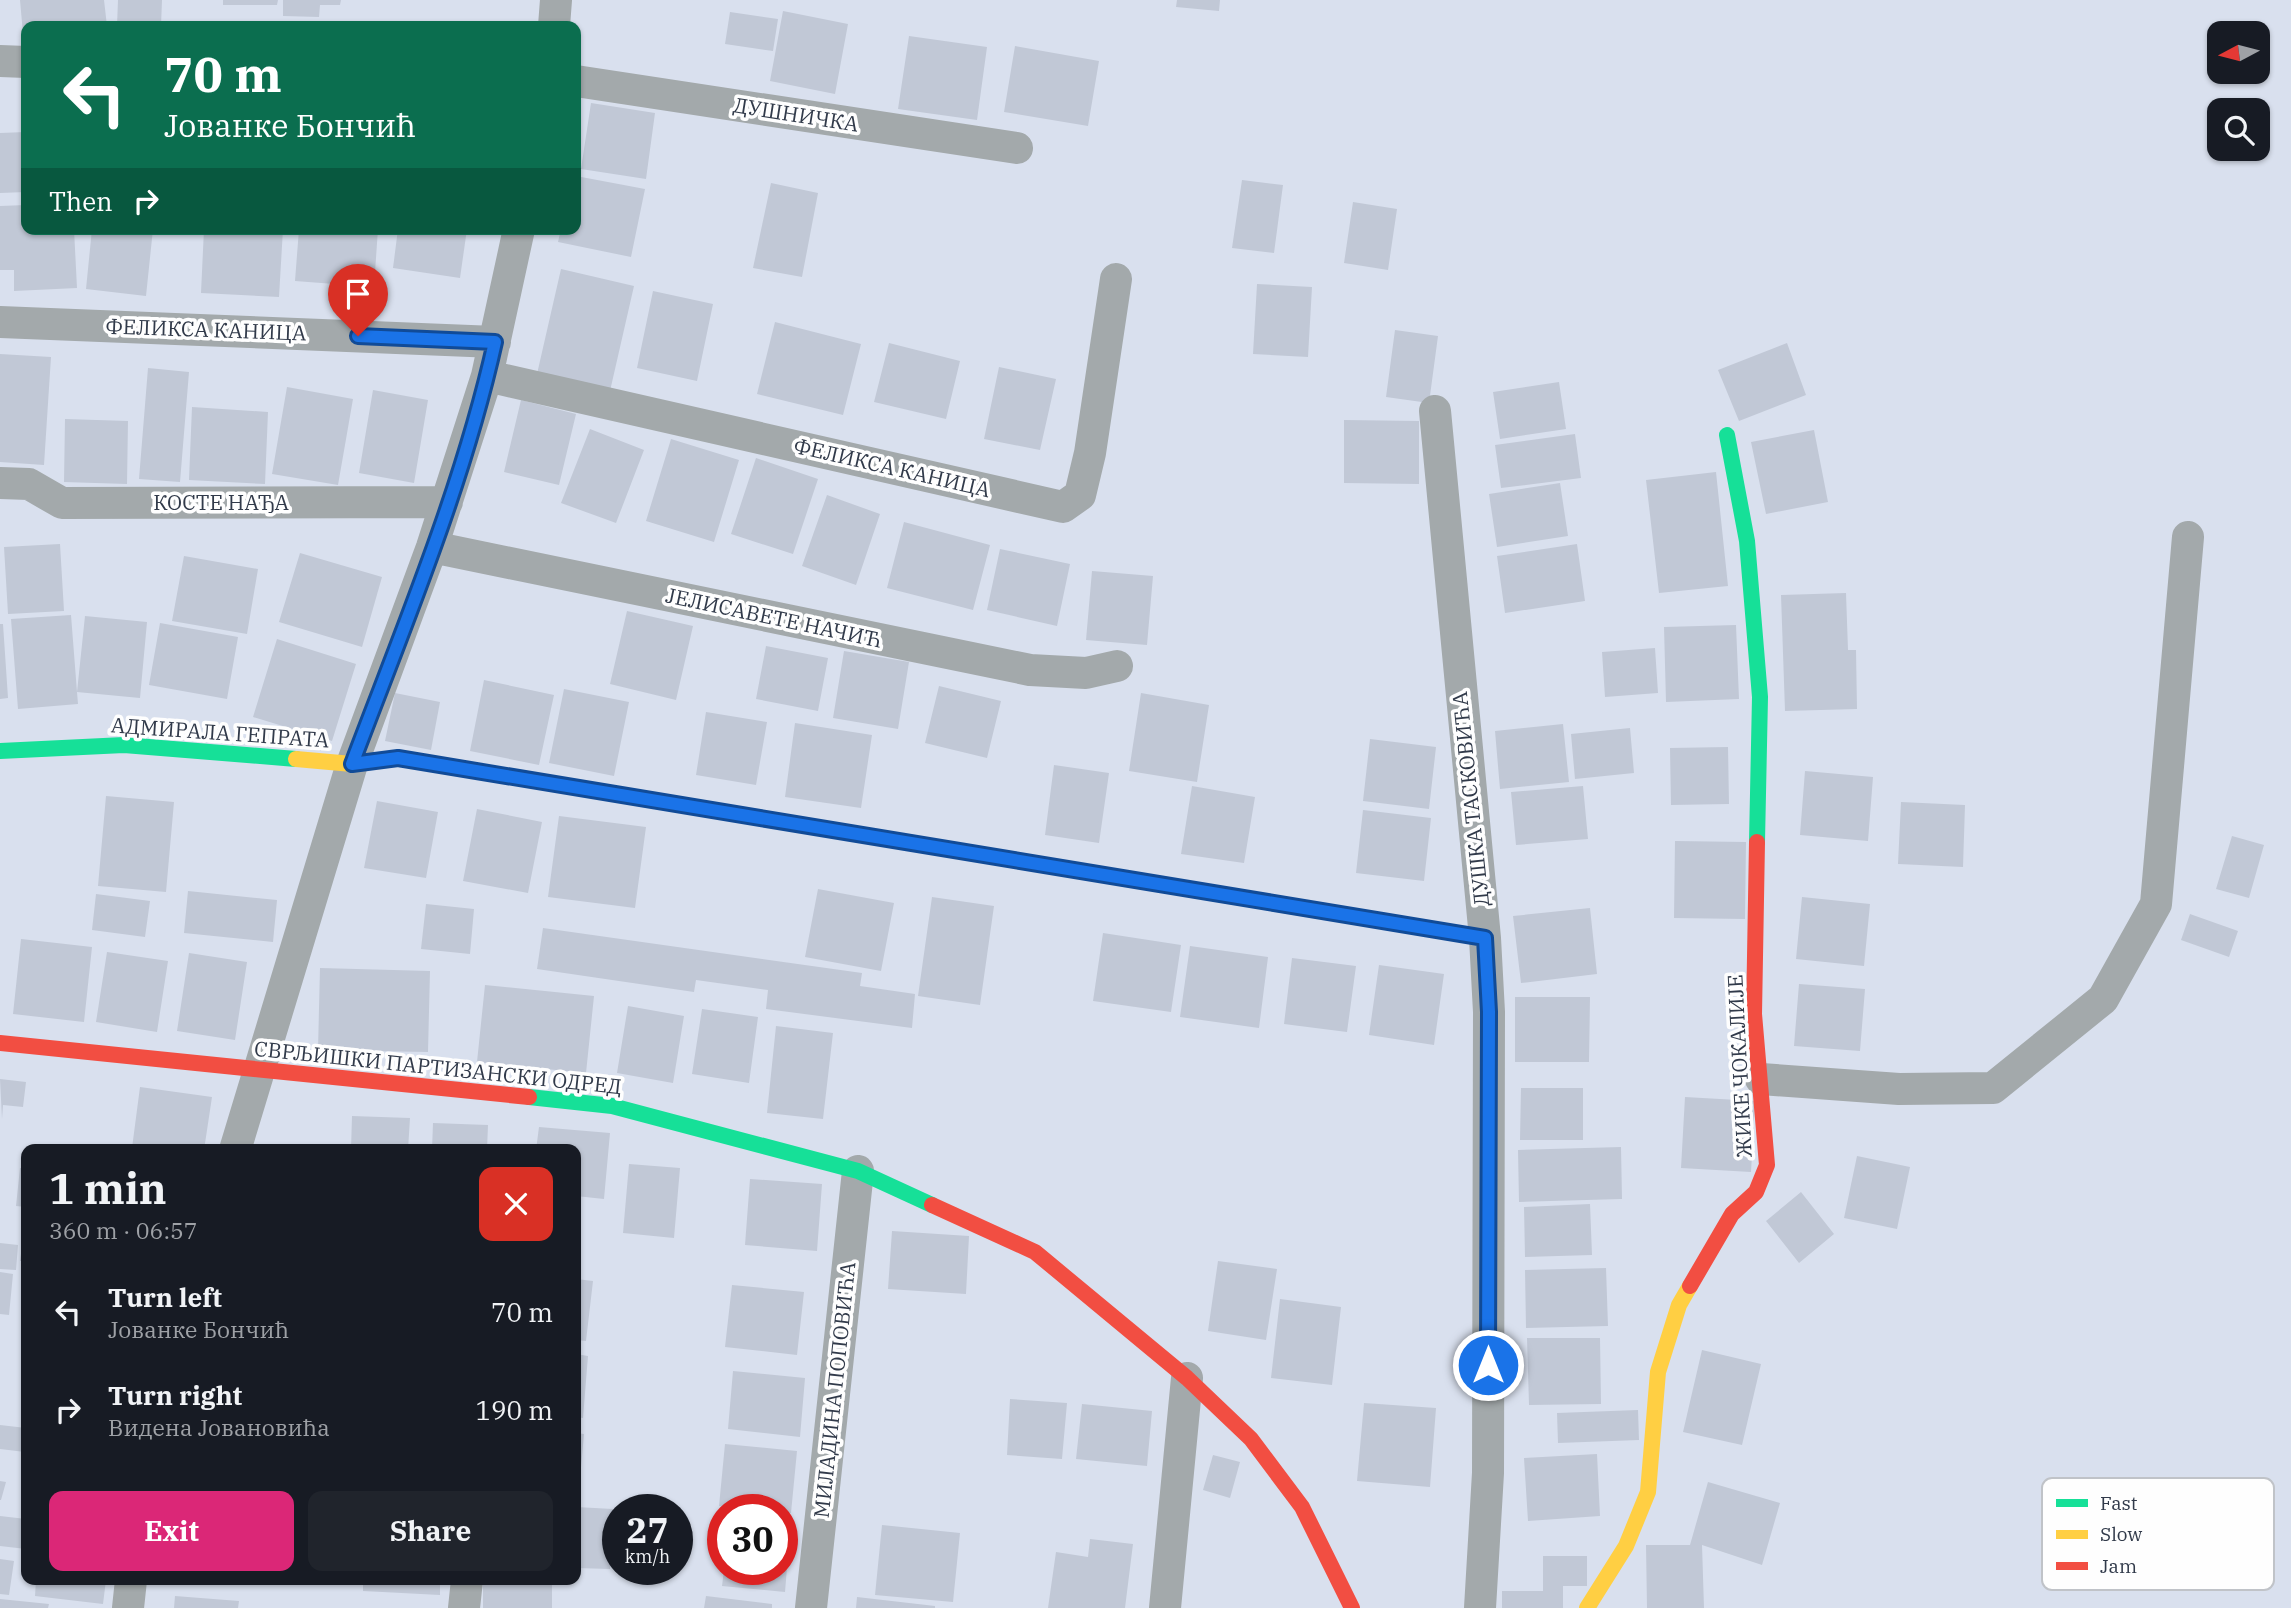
<!DOCTYPE html>
<html lang="en">
<head>
<meta charset="utf-8">
<style>
	:root { --surface:#171b24; --page:#20242c; --text:#f1f3f6; --muted:#9ea1a6; --accent:#db2777 }
	body { margin:0; font-family:"IBM Plex Serif",serif; background:var(--page); color:var(--text); height:100vh; display:flex; flex-direction:column; font-size:26px; white-space:nowrap }
	* { box-sizing:border-box; margin:0 }
	p { font-size:23px; color:var(--muted) }
	.icon { flex:none; width:38px; height:38px; fill:none; stroke:currentColor; stroke-width:2; stroke-linecap:round; stroke-linejoin:round }
	.map { position:relative; flex:1; overflow:hidden }
	.sheet { position:absolute; left:21px; top:1144px; width:560px; height:441px; display:flex; flex-direction:column; background:var(--surface); border-radius:14px; box-shadow:0 2px 5px #0004 }
	.sheet>* { flex:none }
	.top-card { position:absolute; left:21px; top:21px; width:560px; height:214px; border-radius:14px; box-shadow:0 2px 5px #0004; background:#0b6e4f; color:#fff; overflow:hidden }
	.needle { width:46px; rotate:263deg }
	.controls { position:absolute; left:2207px; top:21px; display:grid; gap:14px }
	.controls a { display:grid; place-items:center; width:63px; height:63px; border-radius:14px; background:var(--surface); box-shadow:0 2px 5px #0004; font-size:35px }
	.speed { position:absolute; left:602px; top:1494px; display:flex; gap:14px; font-size:35px; font-weight:700; text-align:center }
	.speed>* { display:grid; place-content:center; width:91px; height:91px; border-radius:50%; background:var(--surface); box-shadow:0 2px 5px #0004; line-height:1 }
	.speed small { font-size:18px; font-weight:400 }
	.speed .limit { border:10px solid #d22; background:#fff; color:#111 }
	.pin { position:absolute; display:grid; place-items:center; width:60px; height:60px; color:#fff; margin:-72px -30px; border-radius:50% 50% 50% 0; rotate:-45deg; box-shadow:0 0 7px #0007 }
	.pin .icon { rotate:45deg }
	.me { position:absolute; width:77px; margin:-38px; rotate:0deg; stroke-linejoin:round; filter:drop-shadow(0 0 5px #0008) }
	.turn { display:flex; align-items:center; gap:24px; height:147px; padding:0 28px; font-size:32px }
	.turn .icon { width:91px; height:91px; stroke-width:2.5 }
	.turn b { display:block; font-size:49px; line-height:60px }
	.then { display:flex; align-items:center; height:66px; padding:0 28px; background:#0003; gap:14px; font-size:26px }
	.round { display:grid; place-items:center; flex:none; width:74px; height:74px; border-radius:14px; background:var(--page) }
	.overview { display:flex; align-items:center; justify-content:space-between; height:119px; padding:0 28px }
	h1 { font-size:42px; font-weight:700; line-height:52px }
	.action { display:flex; gap:14px; margin-top:auto; padding:14px 28px }
	.action a { flex:1; height:80px; border-radius:14px; background:var(--accent); color:#fff; font-size:28px; font-weight:700; line-height:80px; text-align:center }
	.action a+a { background:var(--page); color:var(--text) }
	ul { padding:0; list-style:none }
	li { display:flex; align-items:center; gap:21px; height:98px; padding:0 28px }
	li div { flex:1 }
	li b { display:block; font-size:26px }
	li em { font-style:normal }
	.map>svg:first-child { display:block }
</style>
</head>
<body>
<div class="map">
<svg width="2291" height="1608" viewBox="0 0 2291 1608">
	<rect width="100%" height="100%" fill="#d9e0ee"/>
	<!-- building -->
	<path fill="#c1c8d6" d="M20,0H104L107,26H26L24,45Z
		M118,0H162L161,26H117Z
		M223,0H278L277,5H223Z
		M283,0H341L340,5H320L319,17L283,16Z
		M1177,0H1220L1219,11L1176,7Z
		M783,11L848,24L835,94L770,81Z
		M730,12L778,19L773,51L725,44Z
		M909,36L987,47L977,120L898,109Z
		M1015,46L1099,61L1088,126L1004,112Z
		M591,103L655,113L646,179L581,169Z
		M26,132V192L0,193V133Z
		M576,176L645,189L631,257L558,242L561,229H576Z
		M1242,180L1283,185L1274,253L1232,248Z
		M771,183L818,193L802,277L753,268Z
		M1353,202L1397,209L1388,270L1344,263Z
		M26,205V229H74L77,288L14,291V270H0V206Z
		M92,229H153L146,296L86,289Z
		M204,229H283L279,297L201,293Z
		M299,229H378L374,287L295,281Z
		M398,229H467L460,278L393,268Z
		M561,269L634,286L610,391L537,374Z
		M1257,284L1312,287L1308,357L1253,354Z
		M653,291L713,304L697,381L637,368Z
		M775,322L861,344L843,415L757,394Z
		M1395,330L1438,336L1429,403L1386,397Z
		M889,343L960,361L946,419L874,402Z
		M1787,343L1806,395L1739,421L1718,370Z
		M0,354L51,357L44,465L0,462Z
		M999,367L1056,379L1040,450L984,439Z
		M148,368L189,372L180,482L139,479Z
		M1559,382L1566,429L1500,439L1493,392Z
		M287,387L353,399L338,485L272,474Z
		M373,390L428,400L414,483L359,473Z
		M521,400L576,414L559,485L504,472Z
		M192,407L268,412L265,484L189,480Z
		M65,419L128,421L127,484L64,482Z
		M1344,420L1419,421V484L1344,483Z
		M590,429L644,450L616,523L561,503Z
		M1814,430L1828,502L1766,514L1751,442Z
		M1575,434L1581,478L1501,488L1495,445Z
		M671,439L739,460L714,542L646,521Z
		M756,458L818,479L793,554L731,534Z
		M1716,472L1728,586L1659,593L1646,480Z
		M1560,483L1568,536L1497,547L1489,494Z
		M827,495L880,514L856,585L802,566Z
		M904,522L990,545L973,610L887,588Z
		M60,544L64,611L8,614L4,547Z
		M1577,544L1585,601L1505,613L1497,556Z
		M1000,549L1070,564L1057,626L987,610Z
		M300,553L382,577L362,647L279,622Z
		M184,556L258,569L247,634L172,621Z
		M1092,571L1153,576L1147,645L1086,640Z
		M1846,593L1848,650H1856L1857,709L1785,711L1781,595Z
		M627,611L693,626L676,700L610,684Z
		M71,615L77,692L85,616L147,622L140,698L77,692L78,704L18,709L11,619Z
		M160,623L238,637L227,699L149,685Z
		M0,624H3L8,698L0,699Z
		M1736,625L1739,699L1666,702L1664,627Z
		M277,639L356,664L332,741L253,717Z
		M766,646L828,658L818,711L756,699Z
		M1655,648L1658,693L1605,697L1602,652Z
		M844,651L909,662L898,729L833,718Z
		M484,680L554,695L539,765L470,751Z
		M939,686L1001,701L987,758L925,743Z
		M564,689L629,702L614,776L549,763Z
		M395,693L440,702L431,750L385,741Z
		M1141,693L1209,705L1197,782L1129,771Z
		M706,712L767,722L756,785L696,775Z
		M795,723L872,735L861,808L785,797Z
		M1563,724L1569,782L1500,789L1495,731Z
		M1630,728L1634,773L1575,779L1571,734Z
		M1370,739L1436,747L1429,809L1363,801Z
		M1728,747L1729,804L1671,805L1670,748Z
		M1054,765L1109,773L1099,843L1045,835Z
		M1805,771L1873,777L1868,841L1800,835Z
		M1192,786L1255,797L1244,863L1181,854Z
		M1583,786L1588,839L1516,845L1511,792Z
		M106,796L174,802L166,892L98,886Z
		M377,801L438,812L426,878L364,868Z
		M1901,802L1965,805L1963,867L1898,864Z
		M477,809L542,822L528,893L463,881Z
		M1363,810L1431,818L1424,881L1356,873Z
		M559,816L646,827L635,908L548,897Z
		M2232,836L2264,845L2249,898L2216,889Z
		M1675,841L1746,842L1745,919L1674,918Z
		M818,889L894,903L881,971L805,957Z
		M188,891L277,900L273,942L184,933Z
		M96,894L150,901L145,937L92,930Z
		M932,897L994,906L980,1005L918,996Z
		M1802,897L1870,904L1864,966L1796,959Z
		M426,904L474,909L470,954L421,949Z
		M1590,908L1597,974L1521,983L1513,916Z
		M2190,914L2238,931L2229,957L2181,940Z
		M543,928L862,973L860,986L915,994L912,1028L766,1009L768,990L696,980L694,992L537,969Z
		M1103,933L1181,945L1171,1012L1093,1001Z
		M21,939L92,947L84,1022L13,1014Z
		M1190,946L1268,957L1259,1028L1180,1017Z
		M107,952L168,961L157,1032L96,1022Z
		M189,953L247,962L235,1040L177,1031Z
		M1292,958L1356,966L1347,1032L1284,1024Z
		M1379,965L1444,974L1434,1045L1369,1035Z
		M320,968L430,971L428,1052L318,1050Z
		M1799,984L1865,989L1860,1051L1794,1046Z
		M485,985L594,996L586,1073L477,1062Z
		M1515,997H1590L1589,1062H1515Z
		M628,1006L684,1016L673,1083L617,1073Z
		M702,1009L758,1017L749,1083L692,1074Z
		M776,1026L833,1033L823,1119L767,1113Z
		M0,1079L26,1082L23,1107L3,1105L2,1119Z
		M140,1087L212,1097L204,1150L132,1148Z
		M1521,1088H1583V1140H1520Z
		M1685,1097L1755,1101L1751,1172L1681,1168Z
		M352,1116L410,1118L408,1150H351Z
		M433,1123L488,1125L487,1150H432Z
		M539,1127L610,1133L604,1199L576,1196V1150H536Z
		M1621,1147L1622,1199L1519,1202L1518,1150Z
		M1857,1156L1910,1167L1897,1229L1844,1218Z
		M629,1164L680,1168L674,1238L623,1233Z
		M20,1168L26,1169V1207L16,1206Z
		M750,1179L822,1184L817,1251L745,1245Z
		M1801,1192L1834,1234L1799,1263L1766,1221Z
		M1590,1204L1592,1255L1525,1257L1524,1207Z
		M892,1231L969,1236L966,1294L888,1289Z
		M24,1232H26V1261H20Z
		M0,1243L18,1245L16,1270L0,1269Z
		M1218,1261L1277,1269L1266,1340L1208,1331Z
		M1606,1268L1608,1326L1526,1328L1525,1270Z
		M0,1272L13,1274L9,1315L0,1314Z
		M576,1279L593,1281L586,1341L576,1340Z
		M732,1285L804,1292L797,1355L725,1347Z
		M1280,1299L1341,1307L1332,1385L1271,1378Z
		M1527,1338H1600L1601,1404L1529,1405Z
		M1702,1350L1761,1364L1742,1445L1683,1432Z
		M576,1354L588,1356L583,1418L576,1417Z
		M733,1371L805,1378L800,1437L728,1429Z
		M1010,1399L1067,1403L1062,1459L1007,1455Z
		M1364,1403L1436,1408L1430,1487L1357,1481Z
		M1082,1404L1152,1411L1147,1466L1076,1459Z
		M1638,1410L1639,1440L1558,1443L1557,1413Z
		M0,1425L26,1428L25,1452L0,1449Z
		M576,1433L584,1434L579,1490H576Z
		M725,1444L797,1451L791,1513L719,1506Z
		M1597,1454L1600,1516L1528,1521L1524,1458Z
		M1213,1455L1240,1462L1230,1498L1203,1490Z
		M0,1481L6,1482L1,1500H0Z
		M1708,1482L1780,1503L1762,1565L1702,1545L1704,1608H1647L1646,1545H1690Z
		M576,1507L613,1509L610,1569L576,1568Z
		M0,1516L26,1519V1549L0,1546Z
		M882,1525L960,1533L953,1602L875,1595Z
		M782,1530L790,1531L785,1592L722,1586L724,1570H782Z
		M1090,1539L1133,1544L1125,1608H1048L1056,1552L1088,1557Z
		M1543,1556H1587V1586H1563V1608H1502V1591H1543Z
		M0,1559L14,1561L9,1595L0,1594Z
		M36,1580H106L103,1604L35,1596Z
		M363,1580H440V1595L363,1591Z
		M483,1580H552V1608H483Z
		M175,1596L239,1601L238,1608H174Z
		M706,1596L772,1604V1608H704Z
		M857,1597L935,1606V1608H856Z
		M0,1599L49,1604L48,1608H0Z"/>
	<g fill="none" stroke-linecap="round" stroke-linejoin="round">
		<!-- street -->
		<path stroke="#a3a9ab" stroke-width="32" d="M554,26L556,0
			M0,61L26,62
			M576,81L1017,148
			M0,322L495,342
			M487,376L1063,507L1080,495L1090,453L1116,279
			M1435,411L1485,938L1489,1012L1488,1473L1480,1608
			M0,483L29,484L62,503L447,502
			M432,547L1030,670L1086,673L1117,666
			M1761,1079L1899,1089L1993,1088L2103,999L2156,904L2188,537
			M235,1150L352,764L432,547L487,376L519,229
			M128,1608L131,1580
			M464,1608L467,1580
			M811,1608L858,1171
			M1165,1608L1187,1378"/>
		<!-- fast -->
		<path stroke="#16e098" stroke-width="16" d="M1727,435L1747,541L1760,697L1757,842
			M0,751L124,745L296,759
			M821,828L1278,904
			M529,1097L612,1106L858,1171L932,1205"/>
		<!-- slow -->
		<path stroke="#ffcf43" stroke-width="16" d="M296,759L352,764L398,758L821,828
			M1278,904L1485,938
			M1587,1608L1626,1546L1648,1492L1658,1372L1679,1305L1690,1286"/>
		<!-- jam -->
		<path stroke="#f24e42" stroke-width="16" d="M0,1043L529,1097
			M932,1205L1035,1252L1187,1378L1251,1439L1302,1507L1352,1608
			M1690,1286L1732,1214L1756,1192L1767,1165L1754,1014L1757,842"/>
	</g>
	<g fill="none" stroke-linecap="round" stroke-linejoin="round">
		<defs>
			<path id="route" d="M358,336L495,342C463,486 404,626 352,764L398,758L1485,938L1489,1012L1488,1365"/>
		</defs>
		<!-- route casing -->
		<use href="#route" stroke="#114b97" stroke-width="18"/>
		<!-- route -->
		<use href="#route" stroke="#1a73e8" stroke-width="12"/>
	</g>
	<g text-anchor="middle" stroke-width="7" stroke-linejoin="round" paint-order="stroke">
		<!-- street labels -->
		<g font-size="21" fill="#313a4a" stroke="#fefefe">
			<text transform="translate(796 115) rotate(9)" y="7">ДУШНИЧКА</text>
			<text transform="translate(206 330) rotate(2)" y="7">ФЕЛИКСА КАНИЦА</text>
			<text transform="translate(892 468) rotate(13)" y="7">ФЕЛИКСА КАНИЦА</text>
			<text x="221" y="510">КОСТЕ НАЂА</text>
			<text transform="translate(774 618) rotate(12)" y="7">ЈЕЛИСАВЕТЕ НАЧИЋ</text>
			<text transform="translate(220 733) rotate(4)" y="7">АДМИРАЛА ГЕПРАТА</text>
			<text transform="translate(1471 799) rotate(-96)" y="7">ДУШКА ТАСКОВИЋА</text>
			<text transform="translate(1740 1066) rotate(-93)" y="7">ЖИКЕ ЧОКАЛИЈЕ</text>
			<text transform="translate(438 1068) rotate(6)" y="7">СВРЉИШКИ ПАРТИЗАНСКИ ОДРЕД</text>
			<text transform="translate(835 1390) rotate(-84)" y="7">МИЛАДИНА ПОПОВИЋА</text>
		</g>
	</g>
	<!-- legend -->
	<rect x="2042" y="1478" width="232" height="112" rx="10" fill="#fefefe" stroke="#c0c3c8" stroke-width="2"/>
	<rect x="2056" y="1499" width="32" height="8" fill="#16e098"/>
	<rect x="2056" y="1530" width="32" height="9" fill="#ffcf43"/>
	<rect x="2056" y="1562" width="32" height="8" fill="#f24e42"/>
	<g font-size="19" fill="#313a4a">
		<text x="2100" y="1510">Fast</text>
		<text x="2100" y="1541">Slow</text>
		<text x="2100" y="1573">Jam</text>
	</g>
</svg>
<div class="controls">
<a><svg class="needle" viewBox="-14 -14 28 28"><path d="M0-13l5 13h-10z" fill="#e53935"/><path d="M0 13l5-13h-10z" fill="#9ea1a6"/></svg></a>
<a><svg class="icon" aria-label="search" viewBox="0 0 24 24"><circle cx="10" cy="10" r="6"/><path d="M15 15l6 6"/></svg></a>
</div>
<div class="speed"><div>27<small>km/h</small></div><div class="limit">30</div></div>
<div class="pin" style="left:358px;top:336px;background:#d93025"><svg class="icon" aria-label="arrive" viewBox="0 0 24 24"><path d="M6 21V4h12l-3 4 3 4H6"/></svg></div>
<svg class="me" style="left:1488px;top:1365px" viewBox="-20 -20 40 40"><circle r="17" fill="#1a73e8" stroke="#fff" stroke-width="3"/><path d="M0-11L8 9 0 5-8 9z" fill="#fff"/></svg>
<div class="top-card">
<div class="turn"><svg class="icon" aria-label="left" viewBox="0 0 24 24"><path d="M17 20v-9H6M10 6l-5 5 5 5"/></svg><div><b>70 m</b>Јованке Бончић</div></div>
<div class="then">Then<svg class="icon" aria-label="right" viewBox="0 0 24 24"><path d="M7 20v-9h11M14 6l5 5-5 5"/></svg></div>
</div>
<section class="sheet">
<div class="overview"><div><h1>1 min</h1><p>360 m · 06:57</p></div><a class="round" style="background:#d93025;color:#fff"><svg class="icon" aria-label="close" viewBox="0 0 24 24"><path d="M6 6l12 12M18 6L6 18"/></svg></a></div>
<ul>
<li><svg class="icon" aria-label="left" viewBox="0 0 24 24"><path d="M17 20v-9H6M10 6l-5 5 5 5"/></svg><div><b>Turn left</b><p>Јованке Бончић</p></div><em>70 m</em></li>
<li><svg class="icon" aria-label="right" viewBox="0 0 24 24"><path d="M7 20v-9h11M14 6l5 5-5 5"/></svg><div><b>Turn right</b><p>Видена Јовановића</p></div><em>190 m</em></li>
</ul>
<div class="action"><a>Exit</a><a>Share</a></div>
</section>
</div>
</body>
</html>
